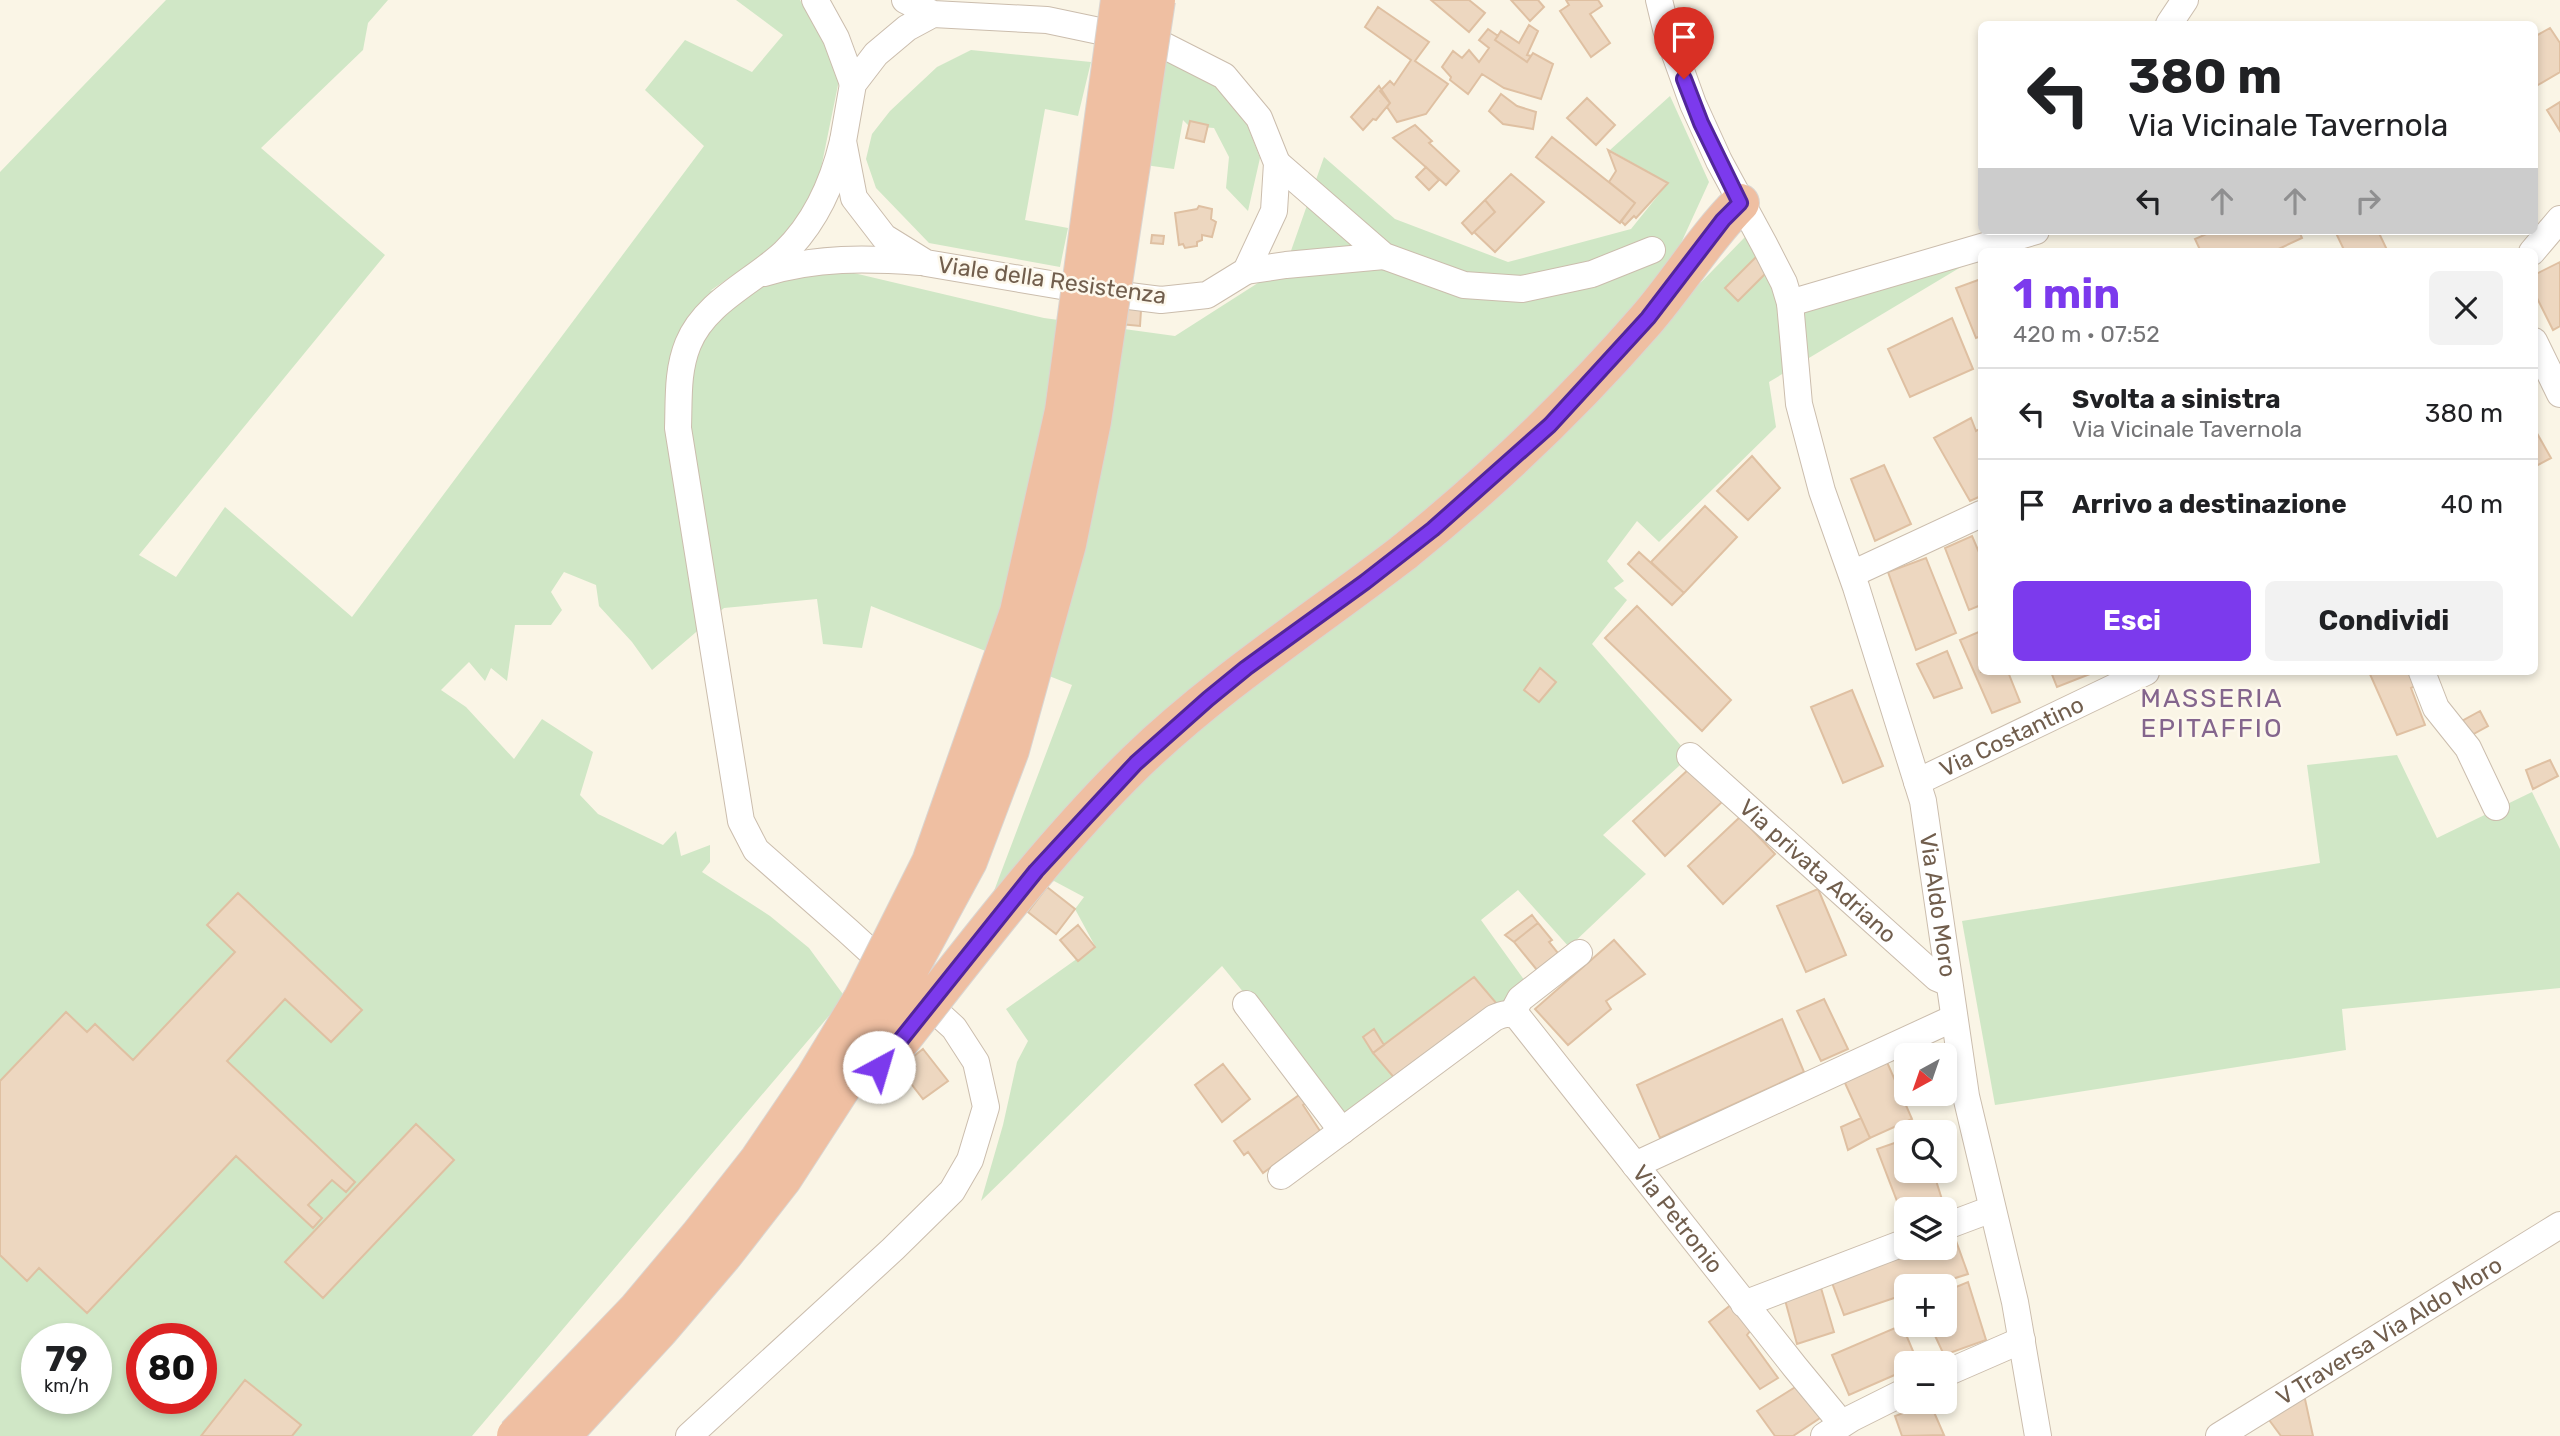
<!DOCTYPE html>
<html lang="it">
<head>
<meta charset="utf-8">
<style>
	:root { --surface:#fff; --page:#f2f2f2; --text:#202124; --muted:#757577; --line:#e0e0e0; --accent:#7c3aed }
	body { margin:0; font-family:Rubik,sans-serif; background:var(--page); color:var(--text); height:100vh; display:flex; flex-direction:column; font-size:26px; white-space:nowrap }
	* { box-sizing:border-box; margin:0 }
	p { font-size:23px; color:var(--muted) }
	.icon { flex:none; width:38px; height:38px; fill:none; stroke:currentColor; stroke-width:2; stroke-linecap:round; stroke-linejoin:round }
	.map { position:relative; flex:1; overflow:hidden }
	.sheet { position:absolute; left:1978px; top:248px; width:560px; height:427px; display:flex; flex-direction:column; background:var(--surface); border-radius:10px; box-shadow:0 4px 10px #0003 }
	.sheet>* { flex:none }
	.top-card { position:absolute; left:1978px; top:21px; width:560px; height:214px; border-radius:10px; box-shadow:0 4px 10px #0003; background:#fff; color:var(--text); overflow:hidden }
	.needle { width:46px; rotate:220deg }
	.fabs { position:absolute; left:1894px; top:1043px; display:grid; gap:14px }
	.fabs a { display:grid; place-items:center; width:63px; height:63px; border-radius:10px; background:var(--surface); box-shadow:0 4px 10px #0003; font-size:35px }
	.speed { position:absolute; left:21px; top:1323px; display:flex; gap:14px; font-size:35px; font-weight:700; text-align:center }
	.speed>* { display:grid; place-content:center; width:91px; height:91px; border-radius:50%; background:var(--surface); box-shadow:0 4px 10px #0003; line-height:1 }
	.speed small { font-size:18px; font-weight:400 }
	.speed .limit { border:10px solid #d22; background:#fff; color:#111 }
	.pin { position:absolute; display:grid; place-items:center; width:60px; height:60px; color:#fff; margin:-72px -30px; border-radius:50% 50% 50% 0; rotate:-45deg; box-shadow:0 0 7px #0007 }
	.pin .icon { rotate:45deg }
	.me { position:absolute; width:77px; margin:-38px; rotate:39deg; stroke-linejoin:round; filter:drop-shadow(0 0 5px #0008) }
	.turn { display:flex; align-items:center; gap:24px; height:147px; padding:0 35px; font-size:32px }
	.turn .icon { width:91px; height:91px; stroke-width:2.5 }
	.turn b { display:block; font-size:49px; line-height:60px }
	.lanes { display:flex; align-items:center; height:66px; padding:0 35px; background:#0003; justify-content:center; gap:35px; direction:ltr }
	.lanes .off { opacity:.35 }
	.round { display:grid; place-items:center; flex:none; width:74px; height:74px; border-radius:10px; background:var(--page) }
	.head { display:flex; align-items:center; justify-content:space-between; height:119px; padding:0 35px }
	h1 { font-size:42px; font-weight:700; line-height:52px; color:var(--accent) }
	.cta { display:flex; gap:14px; margin-top:auto; padding:14px 35px }
	.cta a { flex:1; height:80px; border-radius:10px; background:var(--accent); color:#fff; font-size:28px; font-weight:700; line-height:80px; text-align:center }
	.cta a+a { background:var(--page); color:var(--text) }
	ul { padding:0; list-style:none }
	li { display:flex; align-items:center; gap:21px; height:91px; padding:0 35px; border-top:2px solid var(--line) }
	li div { flex:1 }
	li b { display:block; font-size:26px }
	li em { font-style:normal }
	.map>svg:first-child { display:block }
</style>
</head>
<body>
<div class="map">
<svg width="2560" height="1436" viewBox="0 0 2560 1436">
	<rect width="100%" height="100%" fill="#faf5e6"/>
	<!-- green -->
	<path fill="#d0e7c6" fill-rule="evenodd" d="M166,0H388L368,23L363,50L261,148L385,255L139,555L176,577L225,507L352,617L704,146L645,90L685,40L752,72L783,35L736,0H800L821,36L839,80L817,188L792,229L755,260L710,291L807,262L1044,318L1175,336L1286,265L1324,157L1395,219L1508,262L1631,229L1668,183L1610,150L1670,96L1709,182L1660,289L1682,302L1745,237L1777,296L1976,258L1769,382L1776,427L1659,542L1637,521L1607,561L1624,581L1614,588L1627,600L1592,644L1690,756L1603,835L1646,874L1569,947L1518,890L1481,920L1527,984L1351,1124L1222,966L981,1201L1003,1125L1017,1062L1028,1041L1006,1009L1095,946L1075,909L1084,897L1054,881L983,920L1072,685L871,606L862,648L823,644L817,599L724,608L652,670L632,642L599,606L596,585L564,572L551,592L562,610L551,625H515L507,681L491,668L485,681L469,662L441,690L466,707L514,759L542,719L593,752L580,795L598,814L663,845L676,831L681,856L710,845V862L702,872L770,916L809,948L845,997L472,1436H0V172ZM37,1339H96V1398H37ZM142,1339H201V1398H142Z
		M971,50L1091,62L1078,116L1045,109L1025,220L1068,228L1060,267L929,243L876,188L866,159L872,134L890,111L937,67Z
		M1159,56L1202,74L1242,111L1260,158L1248,211L1226,188L1229,157L1214,128L1189,126L1183,120L1174,169L1145,165Z
		M2397,755L2437,838L2532,792L2560,849V988L2342,1009L2346,1050L1995,1105L1962,921L2320,863L2307,765Z"/>
	<!-- building -->
	<path fill="#edd7c0" stroke="#dfc0a2" stroke-width="2" d="M1431,0H1469L1485,13L1469,32Z
		M1511,0H1538L1544,7L1530,21Z
		M1566,0H1598L1602,6L1590,14L1610,43L1591,57L1560,11L1569,5Z
		M1378,7L1429,42L1415,61L1448,84L1426,114L1397,122L1387,107L1390,103L1380,91L1390,81L1394,85L1411,60L1365,27Z
		M1529,25L1538,31L1527,55L1531,56L1527,62L1495,40L1501,31L1519,43Z
		M2550,28L2560,43V72L2538,85L2534,79V37Z
		M1488,29L1498,36L1495,40L1527,62L1533,53L1553,64L1541,99L1504,88L1482,74L1468,94L1450,80L1451,77L1442,67L1453,51L1462,58L1469,50L1479,62L1489,48L1479,40Z
		M1379,86L1390,103L1376,120L1373,119L1363,130L1351,117Z
		M1501,94L1517,106L1536,112L1533,129L1503,124L1489,111Z
		M1587,98L1615,125L1596,145L1567,118Z
		M2560,102V131L2547,110Z
		M1190,121L1208,125L1204,142L1186,138Z
		M1415,125L1432,141L1429,143L1459,171L1446,185L1393,138Z
		M1552,137L1635,203L1620,223L1536,157Z
		M1608,150L1668,183L1636,218L1634,216L1625,225L1621,221L1635,203L1609,182L1616,171Z
		M1426,167L1439,180L1429,190L1416,177Z
		M1511,174L1544,202L1495,252L1474,232L1495,212L1485,200Z
		M1485,200L1495,212L1472,234L1462,223Z
		M1199,206L1212,209L1211,219L1216,222L1212,237L1202,235V240L1197,242V246L1185,248L1183,244L1179,245L1175,213L1197,209Z
		M2213,231H2219L2221,234L2227,231H2299L2302,238L2272,252H2201L2195,239Z
		M2335,231H2378L2388,252H2345Z
		M1152,235L1164,236L1163,244L1151,243Z
		M1758,255L1767,272L1738,301L1725,288Z
		M2560,262V326L2553,330L2534,292V275Z
		M1981,279V336L1976,338L1956,288Z
		M1122,307L1141,310L1140,326L1120,324Z
		M1952,318L1973,369L1910,397L1888,349Z
		M1971,418L1976,431L1981,428V496L1970,501L1934,438Z
		M2534,428L2551,458L2534,467Z
		M1752,456L1780,488L1748,520L1717,491Z
		M1884,465L1911,524L1875,541L1851,479Z
		M1705,506L1737,537L1684,593L1651,562Z
		M1972,536L1981,557V605L1969,610L1945,548Z
		M1639,552L1684,593L1672,605L1628,564Z
		M1926,558L1956,633L1916,650L1888,572Z
		M1637,606L1731,700L1702,731L1605,638Z
		M1981,631V672H2008L2020,702L1992,713L1960,640Z
		M1947,651L1962,688L1934,698L1917,664Z
		M1540,668L1556,682L1539,702L1524,690Z
		M2051,672H2095L2057,687Z
		M2369,672H2412L2417,685L2411,688L2425,725L2397,735Z
		M1852,690L1883,766L1843,783L1811,707Z
		M2480,711L2488,726L2470,736L2462,721Z
		M2550,760L2558,776L2533,789L2526,770Z
		M1690,768L1722,802L1665,856L1633,821Z
		M1740,817L1775,854L1723,904L1688,866Z
		M1047,887L1075,909L1056,934L1028,912Z
		M1818,889L1846,955L1806,972L1777,906Z
		M238,893L362,1010L331,1042L285,999L227,1061L355,1182L346,1192L332,1180L308,1205L322,1218L313,1228L236,1156L87,1313L39,1268L27,1281L0,1255V1081L66,1012L87,1032L95,1024L133,1060L235,952L207,925Z
		M1532,915L1538,923L1514,942L1505,935Z
		M1538,923L1552,940L1549,942L1558,953L1537,970L1514,942Z
		M1078,925L1095,947L1078,961L1060,940Z
		M1614,940L1645,974L1606,1001L1611,1009L1568,1045L1535,1009Z
		M1474,977L1497,1004L1396,1080L1373,1053Z
		M1824,999L1848,1049L1821,1061L1797,1011Z
		M1782,1019L1804,1072L1660,1138L1637,1085Z
		M1374,1029L1384,1045L1373,1053L1363,1037Z
		M923,1049L948,1081L923,1099L899,1068Z
		M1883,1053L1912,1119L1870,1138L1840,1072Z
		M1223,1064L1250,1099L1222,1122L1195,1085Z
		M1302,1093L1307,1102L1303,1105L1320,1131L1263,1173L1248,1152L1244,1155L1234,1141Z
		M1861,1118L1870,1138L1848,1150L1841,1127Z
		M416,1124L454,1160L323,1298L285,1262Z
		M1906,1139V1171H1933L1945,1209H1906L1905,1222L1877,1149Z
		M1955,1238L1968,1274L1930,1286H1906V1294L1844,1315L1831,1280L1926,1248H1944V1242Z
		M1968,1282L1986,1340L1944,1355L1930,1325H1944V1292Z
		M1821,1288L1834,1332L1797,1344L1785,1300Z
		M1736,1301L1755,1325L1747,1335L1778,1378L1760,1389L1709,1322Z
		M1902,1325L1918,1363H1906V1370L1849,1395L1832,1355Z
		M245,1380L301,1425L292,1436H201Z
		M1797,1386L1823,1416L1793,1436H1775L1757,1411Z
		M2303,1390L2313,1436H2281L2264,1413Z
		M1930,1403L1944,1435L1902,1436L1895,1416Z"/>
	<g fill="none" stroke-linecap="round" stroke-linejoin="round">
		<defs>
			<g id="minor">
				<path d="M815,0L836,38L853,84"/>
				<path d="M905,0L933,14L1047,20L1161,44L1224,76L1259,118L1277,163L1274,211L1246,271L1207,295L1161,300L1097,292L926,263L884,237L854,198L843,141L853,84L876,54L907,28L933,14"/>
				<path id="s1" d="M1659,0L1666,29L1693,104L1719,161L1764,244L1784,283L1790,303L1799,404L1822,491L1856,587L1923,801L1966,1096L2015,1302L2038,1436"/>
				<path d="M2169,24L2185,0"/>
				<path d="M1277,163L1384,256L1464,285L1522,289L1592,274L1652,250"/>
				<path d="M2532,252L2560,219"/>
				<path d="M1246,271L1286,265L1384,256"/>
				<path d="M764,273C817,257 866,258 920,262"/>
				<path d="M1790,303L2036,231"/>
				<path d="M2534,341L2560,394"/>
				<path d="M1852,574L1981,514"/>
				<path d="M2422,672L2436,708L2468,748L2496,807"/>
				<path id="s2" d="M1690,756L1937,978L1949,983"/>
				<path id="s3" d="M1917,782L2146,672"/>
				<path d="M1246,1004L1342,1131"/>
				<path d="M1512,1014L1520,999L1579,953"/>
				<path d="M1635,1165L1954,1018"/>
				<path id="s4" d="M1281,1176L1494,1018C1503,1014 1509,1012 1518,1017L1795,1367L1842,1424"/>
				<path d="M1944,1227L1992,1209"/>
				<path d="M1744,1304L1906,1242"/>
				<path d="M1944,1374L2022,1340"/>
				<path d="M689,1436L893,1249L952,1191L970,1160L986,1107L976,1062L954,1028L848,931L756,850L741,821L678,428C679,399 677,371 688,344C705,302 753,282 784,253C816,222 833,183 843,141"/>
				<path d="M1824,1436L1852,1418L1906,1391"/>
				<path id="s5" d="M2219,1436L2560,1225"/>
			</g>
			<path id="highway" d="M1403,553C1491,482 1572,405 1646,320C1679,282 1705,238 1740,203"/>
		</defs>
		<!-- minor casing -->
		<use href="#minor" stroke="#cbbdad" stroke-width="28"/>
		<!-- highway casing -->
		<use href="#highway" stroke="#dad5d1" stroke-width="40"/>
		<!-- minor -->
		<use href="#minor" stroke="#fff" stroke-width="26"/>
		<!-- highway -->
		<use href="#highway" stroke="#efbfa2" stroke-width="38"/>
		<defs>
			<path id="highway-bridge" d="M870,1079C956,972 1038,858 1136,762C1218,683 1313,622 1403,553
				M516,1436L637,1310L700,1235L759,1160L814,1079L863,998L931,862L1019,612L1064,411L1120,0
				M561,1436L659,1330L723,1255L783,1178L862,1056L968,861L1010,750L1067,544L1092,421L1156,0"/>
		</defs>
		<!-- highway-bridge casing -->
		<use href="#highway-bridge" stroke="#dad5d1" stroke-width="40" stroke-linecap="butt"/>
		<!-- highway-bridge -->
		<use href="#highway-bridge" stroke="#efbfa2" stroke-width="38"/>
	</g>
	<g fill="none" stroke-linecap="round" stroke-linejoin="round">
		<defs>
			<path id="route" d="M879,1067L1036,871L1136,763L1208,699L1246,668L1365,582L1433,529L1550,425L1648,318L1723,220L1740,203L1701,123L1684,79"/>
		</defs>
		<!-- route casing -->
		<use href="#route" stroke="#51269a" stroke-width="18"/>
		<!-- route -->
		<use href="#route" stroke="#7c3aed" stroke-width="12"/>
	</g>
	<g text-anchor="middle" stroke-width="5" stroke-linejoin="round" paint-order="stroke">
		<!-- street labels -->
		<g font-size="23" fill="#715e4d" stroke="#fdf8ec">
			<text transform="translate(1052 280) rotate(8)" y="8">Viale della Resistenza</text>
			<text dy="8" stroke="none"><textPath href="#s3" startOffset="105">Via Costantino</textPath></text>
			<text dy="8" stroke="none"><textPath href="#s2" startOffset="172">Via privata Adriano</textPath></text>
			<text dy="8" stroke="none"><textPath href="#s1" startOffset="954">Via Aldo Moro</textPath></text>
			<text dy="8" stroke="none"><textPath href="#s4" startOffset="548">Via Petronio</textPath></text>
			<text dy="8" stroke="none"><textPath href="#s5" startOffset="200">V Traversa Via Aldo Moro</textPath></text>
		</g>
		<!-- quarter labels -->
		<g font-size="26" letter-spacing="2" fill="#84658d" stroke="#fdf8ec">
			<text x="2212" y="707">MASSERIA<tspan x="2212" dy="30">EPITAFFIO</tspan></text>
		</g>
	</g>
</svg>
<div class="fabs">
<a><svg class="needle" viewBox="-14 -14 28 28"><path d="M0-13l5 13h-10z" fill="#e53935"/><path d="M0 13l5-13h-10z" fill="#757577"/></svg></a>
<a><svg class="icon" aria-label="search" viewBox="0 0 24 24"><circle cx="10" cy="10" r="6"/><path d="M15 15l6 6"/></svg></a>
<a><svg class="icon" aria-label="layers" viewBox="0 0 24 24"><path d="M12 4l9 5-9 5-9-5zM3 14l9 5 9-5"/></svg></a>
<a>+</a>
<a>−</a>
</div>
<div class="speed"><div>79<small>km/h</small></div><div class="limit">80</div></div>
<div class="pin" style="left:1684px;top:79px;background:#d93025"><svg class="icon" aria-label="arrive" viewBox="0 0 24 24"><path d="M6 21V4h12l-3 4 3 4H6"/></svg></div>
<svg class="me" style="left:879px;top:1067px" viewBox="-20 -20 40 40"><circle r="19" fill="#fff"/><path d="M0-13L10 11 0 6-10 11z" fill="#7c3aed"/></svg>
<div class="top-card">
<div class="turn"><svg class="icon" aria-label="left" viewBox="0 0 24 24"><path d="M17 20v-9H6M10 6l-5 5 5 5"/></svg><div><b>380 m</b>Via Vicinale Tavernola</div></div>
<div class="lanes"><svg class="icon" aria-label="left" viewBox="0 0 24 24"><path d="M17 20v-9H6M10 6l-5 5 5 5"/></svg><svg class="icon off" aria-label="ahead" viewBox="0 0 24 24"><path d="M12 20V5M6 11l6-6 6 6"/></svg><svg class="icon off" aria-label="ahead" viewBox="0 0 24 24"><path d="M12 20V5M6 11l6-6 6 6"/></svg><svg class="icon off" aria-label="right" viewBox="0 0 24 24"><path d="M7 20v-9h11M14 6l5 5-5 5"/></svg></div>
</div>
<section class="sheet">
<div class="head"><div><h1>1 min</h1><p>420 m · 07:52</p></div><a class="round"><svg class="icon" aria-label="close" viewBox="0 0 24 24"><path d="M6 6l12 12M18 6L6 18"/></svg></a></div>
<ul>
<li><svg class="icon" aria-label="left" viewBox="0 0 24 24"><path d="M17 20v-9H6M10 6l-5 5 5 5"/></svg><div><b>Svolta a sinistra</b><p>Via Vicinale Tavernola</p></div><em>380 m</em></li>
<li><svg class="icon" aria-label="arrive" viewBox="0 0 24 24"><path d="M6 21V4h12l-3 4 3 4H6"/></svg><div><b>Arrivo a destinazione</b></div><em>40 m</em></li>
</ul>
<div class="cta"><a>Esci</a><a>Condividi</a></div>
</section>
</div>
</body>
</html>
